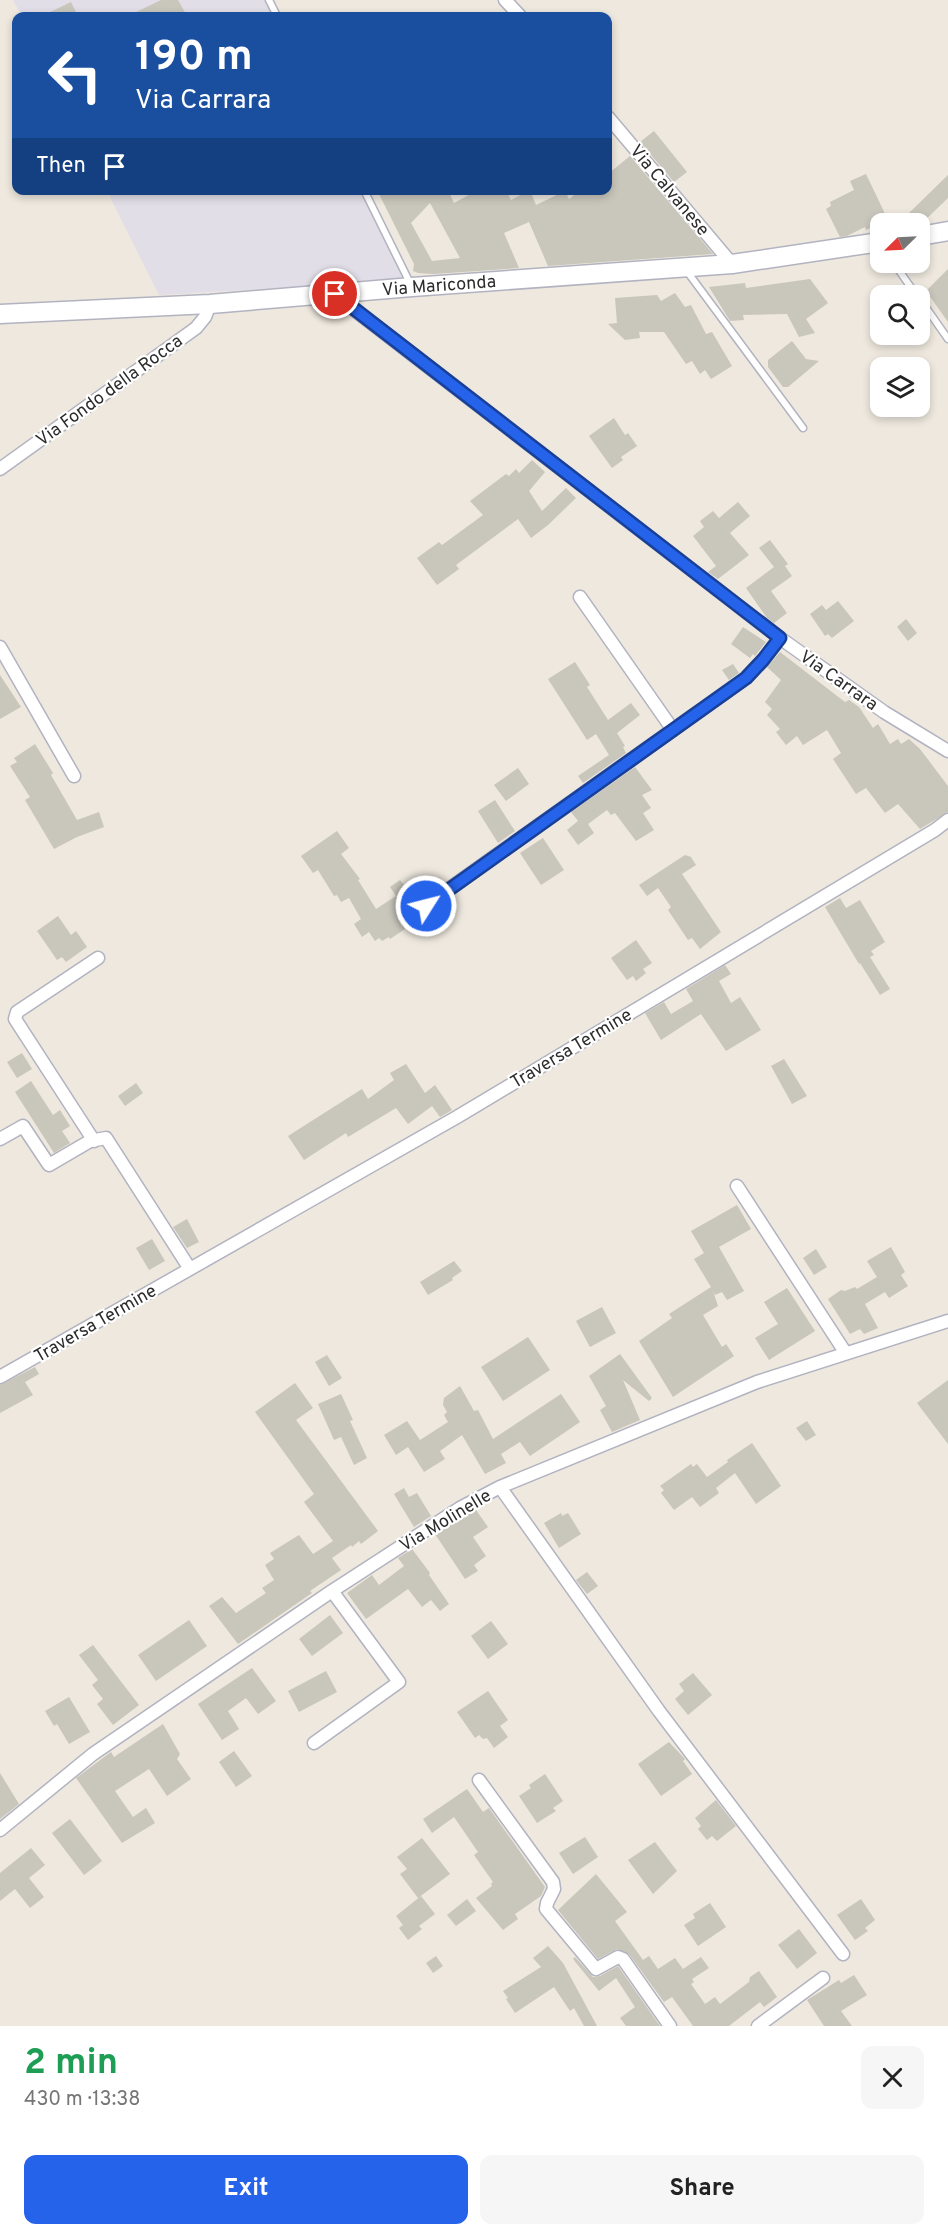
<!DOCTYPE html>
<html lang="en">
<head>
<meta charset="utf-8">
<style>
	:root { --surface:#fff; --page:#f6f6f6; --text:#222; --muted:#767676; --accent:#2563eb }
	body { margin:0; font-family:Overpass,sans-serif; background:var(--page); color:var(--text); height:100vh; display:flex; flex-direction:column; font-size:22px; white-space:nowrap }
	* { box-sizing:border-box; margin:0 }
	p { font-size:20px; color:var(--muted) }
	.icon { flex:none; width:33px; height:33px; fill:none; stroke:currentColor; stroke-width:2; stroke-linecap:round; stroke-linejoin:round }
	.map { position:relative; height:2026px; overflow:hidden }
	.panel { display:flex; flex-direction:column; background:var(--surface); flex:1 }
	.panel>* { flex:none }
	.hud { position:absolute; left:12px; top:12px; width:600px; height:183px; border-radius:12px; box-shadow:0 3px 9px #0003; background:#1a4fa0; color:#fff; overflow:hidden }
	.needle { width:39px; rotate:246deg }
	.tools { position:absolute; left:870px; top:213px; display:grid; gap:12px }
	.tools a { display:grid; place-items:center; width:60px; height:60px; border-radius:12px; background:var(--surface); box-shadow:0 3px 9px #0003; font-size:30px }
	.pin { position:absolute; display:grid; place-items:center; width:51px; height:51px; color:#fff; margin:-26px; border:3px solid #fff; border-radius:50%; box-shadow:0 2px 6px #0007 }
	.me { position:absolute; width:66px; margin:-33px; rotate:54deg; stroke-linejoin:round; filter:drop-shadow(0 0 4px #0008) }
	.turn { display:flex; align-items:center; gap:21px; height:126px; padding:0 24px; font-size:27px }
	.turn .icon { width:78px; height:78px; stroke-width:2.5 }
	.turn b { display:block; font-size:42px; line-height:51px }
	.then { display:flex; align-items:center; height:57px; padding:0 24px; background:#0003; gap:12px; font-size:22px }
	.round { display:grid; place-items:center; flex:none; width:63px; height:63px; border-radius:12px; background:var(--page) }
	.head { display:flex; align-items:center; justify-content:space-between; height:102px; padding:0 24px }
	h1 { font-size:36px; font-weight:700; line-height:45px; color:#1e9e55 }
	.primary-button { display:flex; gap:12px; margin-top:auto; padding:12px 24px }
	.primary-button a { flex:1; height:69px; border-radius:12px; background:var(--accent); color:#fff; font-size:24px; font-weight:700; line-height:69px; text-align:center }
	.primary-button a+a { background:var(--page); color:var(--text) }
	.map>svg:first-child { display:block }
</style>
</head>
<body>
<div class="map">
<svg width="948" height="2026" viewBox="0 0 948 2026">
	<rect width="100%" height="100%" fill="#eee8de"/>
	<!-- industrial -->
	<path fill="#e1dee7" d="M13,0H269L277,16H22Z
		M107,191H361L405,281L159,295Z"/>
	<!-- building -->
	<path fill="#c9c6bc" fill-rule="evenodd" d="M161,0H178L187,16H128Z
		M71,2L78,16H42Z
		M654,131L687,172L674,182L640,142Z
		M630,156L713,254L548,266L529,222L504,233L519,268L434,274L418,273L413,271L414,264L377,190H448L454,203L478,190H506L511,200L530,190L536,205L565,191L569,199L581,190H608V174ZM430,203L460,258L432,261L411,223Z
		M866,174L888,220L866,230L865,227L847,236L840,237L826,209L831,206L830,202L854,190L850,181Z
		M948,175V198L920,225L909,213Z
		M948,269V322L926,291Z
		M810,279L828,303L806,319L815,333L799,337L787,314L743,315L744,320L730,321L709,287L745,283L746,288Z
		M675,293L685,307L691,305L706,334L712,332L732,366L711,379L705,370L700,374L692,361L686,364L664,332H639L640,338L625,340L608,324L617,323L615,298L657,295L661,301Z
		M792,341L806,359L819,361L788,387H783L768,367V360Z
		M614,418L625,435L628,433L637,446L621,457L623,460L612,468L589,436Z
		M532,460L545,472L529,491L542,511L566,488L576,498L548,525L531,538L518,519L456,565L459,569L437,585L417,558L439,542L442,545L483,515L470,501L506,474L509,476L516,469L519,473Z
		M738,502L750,516L730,533L749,555L718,579L708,572L716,566L693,536L704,527L700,521L713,511L719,518Z
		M770,540L788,564L785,566L792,576L771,591L787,613L774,623L767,618L746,588L774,567L759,548Z
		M838,601L854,621L832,638L828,634L825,636L810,614L822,605L826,610Z
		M906,619L917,633L908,641L897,627Z
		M743,627L766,642L755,656L753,654L750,658L731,644Z
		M780,652L845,702L849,700L859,707L873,728L878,724L890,744L898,739L901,744L909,739L920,749L948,786V812L920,829L898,804L885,813L866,788L856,794L833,759L841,753L827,730L803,745L797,736L786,745L776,732L780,729L767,715L772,709L765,702L781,680L767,667Z
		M575,662L590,685L587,687L608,720L631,703L640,715L617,733L625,746L623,747L626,753L583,783L578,776L609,755L596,734L587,740L548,679Z
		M733,664L739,673L729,680L722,670Z
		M0,675L21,707L0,719Z
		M35,744L53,773L51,775L77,820L99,812L104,827L77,837L54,849L25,800L30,797L10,766L17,762L14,758Z
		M635,767L652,790L642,795L651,808L643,813L654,830L636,841L615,813L611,815L607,810L588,824L594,833L578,845L567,830L578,821L571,812Z
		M518,768L529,784L506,801L494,785Z
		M495,800L515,831L498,843L478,811Z
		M337,831L349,848L341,854L360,879L358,880L376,909L396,896L390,887L400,880L404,885L415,878L422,888L418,890L423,897L417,901L419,908L400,920L405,929L390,939L389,937L382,941L379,938L375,941L369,932L362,937L354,924L361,919L349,898L341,902L337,895L334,896L318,870L313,873L301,856Z
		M543,838L564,870L541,885L520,853Z
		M685,855L691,857L696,865L682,874L721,932L700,949L692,938L688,940L668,910L671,907L658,888L647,896L639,885Z
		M840,898L846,908L860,900L885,942L871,951L874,955L870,957L890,989L880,995L860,963L859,964L825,907Z
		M58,916L71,935L76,931L87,947L66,962L62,957L57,960L37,931Z
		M636,940L652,963L643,969L646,973L636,981L633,976L627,980L611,958Z
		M725,965L731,974L719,981L731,1003L740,997L761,1030L726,1051L701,1014L661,1040L645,1013L664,1002L671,1014L693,1001L686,989Z
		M22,1053L32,1069L17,1078L7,1062Z
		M784,1059L807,1096L792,1104L771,1066Z
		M406,1064L425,1093L435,1085L452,1110L440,1117L432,1106L408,1124L396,1108L348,1137L346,1133L304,1160L288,1136L362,1089L368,1099L394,1080L390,1073Z
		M31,1081L53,1115L60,1110L70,1126L62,1131L70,1143L54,1153L15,1092Z
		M136,1083L143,1093L125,1106L118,1096Z
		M737,1205L751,1229L719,1247L744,1291L727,1300L722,1292L715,1295L713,1291L718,1306L703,1315L722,1347L726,1344L734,1356L673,1397L639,1341L672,1318L669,1314L711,1287L694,1259L704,1253L691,1231Z
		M187,1219L199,1242L187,1248L173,1227Z
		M152,1239L165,1261L149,1270L136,1248Z
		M891,1247L905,1272L901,1275L908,1286L889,1298L885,1292L865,1304L878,1328L864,1334L860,1329L850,1334L828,1299L841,1290L845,1291L855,1287L857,1289L877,1277L867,1261Z
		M816,1249L827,1267L814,1275L803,1258Z
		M454,1261L462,1271L452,1278L453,1280L428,1295L420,1282Z
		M787,1288L815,1331L769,1360L755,1338L778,1324L764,1302Z
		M602,1307L616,1333L590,1347L576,1321Z
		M528,1337L550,1370L503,1401L481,1367Z
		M620,1354L652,1398L649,1401L623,1380L640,1420L612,1432L600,1410L606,1406L589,1376Z
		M327,1355L342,1378L329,1386L315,1362Z
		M35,1367L39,1374L25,1382L33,1395L0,1413V1385Z
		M948,1380V1444L917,1403Z
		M295,1383L313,1408L296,1420L378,1531L361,1544L359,1541L352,1547L351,1545L332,1558L341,1570L310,1591L312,1593L238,1644L209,1606L222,1597L236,1613L266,1593L262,1588L274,1580L265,1565L274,1559L270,1553L299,1535L313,1554L333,1541L304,1502L314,1494L255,1412Z
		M460,1386L474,1411L478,1410L493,1439L561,1394L580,1422L530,1456L520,1442L501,1454L506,1463L485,1474L462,1435L440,1451L445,1459L424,1472L408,1447L396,1455L384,1435L407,1421L420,1440L448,1422L444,1415L447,1412L443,1405L444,1398Z
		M341,1394L353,1420L350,1421L367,1458L354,1465L341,1437L334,1440L318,1404Z
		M807,1421L816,1435L806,1441L796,1428Z
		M752,1443L781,1486L756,1504L735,1473L716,1488L719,1493L700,1507L692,1497L674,1510L661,1493L664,1490L660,1486L691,1464L693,1467L697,1464L707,1477L728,1462L727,1460Z
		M404,1488L409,1497L417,1493L431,1516L414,1527L394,1494Z
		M476,1510L488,1527L473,1537L486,1556L474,1565L478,1571L465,1579L435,1534Z
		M561,1513L562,1516L568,1513L581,1534L559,1548L544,1523Z
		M412,1549L430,1573L429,1575L449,1604L440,1611L431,1600L422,1607L408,1589L366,1619L347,1593L372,1575L379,1585L404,1566L398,1558Z
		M587,1572L598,1586L587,1594L576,1580Z
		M330,1615L343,1633L312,1656L299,1639Z
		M189,1620L207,1646L156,1681L138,1655Z
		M491,1621L508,1644L488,1659L471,1636Z
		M93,1645L139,1705L113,1725L97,1704L103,1699L92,1685L98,1680L79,1655Z
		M252,1668L276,1701L258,1714L246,1698L228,1711L239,1729L222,1740L198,1704Z
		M326,1671L337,1692L299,1712L288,1691Z
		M693,1673L712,1695L688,1715L675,1699L684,1691L679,1684Z
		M488,1691L508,1720L500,1726L508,1737L494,1748L487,1738L483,1739L479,1735L475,1738L457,1712Z
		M69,1697L90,1732L69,1744L57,1724L54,1726L45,1711Z
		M163,1724L180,1754L177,1759L191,1779L167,1796L149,1769L115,1791L133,1817L146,1808L155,1823L122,1843L76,1778L111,1752L114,1757Z
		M669,1742L685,1759L683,1761L692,1774L661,1796L638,1764Z
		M234,1751L252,1776L236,1787L219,1762Z
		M0,1773L19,1804L0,1819Z
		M545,1774L563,1801L553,1808L556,1811L537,1823L519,1796L531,1788L529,1785Z
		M467,1789L483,1812L489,1808L545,1887L541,1896L515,1914L518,1919L503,1930L476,1898L492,1886L491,1884L493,1882L474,1855L478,1852L454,1817L432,1833L423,1819Z
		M716,1800L736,1826L717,1841L712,1836L707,1840L698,1829L701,1826L695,1818Z
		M70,1819L102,1861L84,1875L52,1833Z
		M585,1837L598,1857L573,1874L559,1853Z
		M422,1838L450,1874L418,1898L400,1874L407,1869L397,1857Z
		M655,1842L677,1871L653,1894L628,1860Z
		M31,1848L45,1865L29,1878L44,1897L30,1908L15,1889L0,1901V1873Z
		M596,1874L627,1912L615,1921L643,1960L649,1956L658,1969L675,1958L683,1969L701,1957L709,1968L692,1979L694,1982L691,1984L705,2004L715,1997L720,2004L749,1982L750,1977L759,1971L777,1997L764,2007L760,2002L729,2026H693L672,1997L664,2002L629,1954L617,1949L598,1959L558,1910Z
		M421,1896L435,1914L419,1926L422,1929L408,1940L399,1928L403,1925L396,1916Z
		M467,1899L476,1911L456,1926L447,1915Z
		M861,1899L875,1920L865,1928L868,1931L855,1940L837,1915Z
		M710,1903L726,1927L698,1946L684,1925L695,1918L693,1914Z
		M799,1929L817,1953L797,1969L778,1945Z
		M548,1946L563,1963L597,2026H584L574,2008L570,2011L554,1987L515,2013L506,1999L508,1998L503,1991L541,1967L533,1958Z
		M436,1956L443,1966L433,1973L426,1963Z
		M575,1957L593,1977L600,1976L618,1966L660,2026H626L620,2018L635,2007L616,1978L599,1991L573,1959Z
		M854,1975L867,1995L841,2011L852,2026H824L807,2000L839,1980L841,1983Z"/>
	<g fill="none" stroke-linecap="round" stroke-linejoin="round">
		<defs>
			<path id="lane" d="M269,0L277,16
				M364,190L410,283
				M893,262L917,296
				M686,270L803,428
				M920,299L948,339"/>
			<path id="street" d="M505,0L520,16
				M608,117L732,264
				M335,295L780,638L884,712L948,751
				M0,469L196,328L205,317L210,304
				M580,597L673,730
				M0,647L74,776
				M426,905L746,678L763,660L780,638
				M0,1139L23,1126L49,1165L90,1141L106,1138L190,1269
				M94,1141L15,1019L17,1012L98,958
				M737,1186L845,1352
				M0,1377L457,1117L935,830L948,820
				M500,1487L659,1711L843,1954
				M314,1743L399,1682L332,1591
				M479,1780L553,1882L554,1889L547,1903L546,1909L596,1969L618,1957L623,1959L670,2026
				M0,1830L93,1754L332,1591L460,1508L500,1487L757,1382L948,1321
				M758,2026L823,1978"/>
			<g id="secondary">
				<path d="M920,236L948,231"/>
				<path id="s1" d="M0,314L210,304L412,287L732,264L880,242"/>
			</g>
		</defs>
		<!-- lane casing -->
		<use href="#lane" stroke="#b2b3c0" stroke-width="9"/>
		<!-- street casing -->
		<use href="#street" stroke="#b2b3c0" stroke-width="15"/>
		<!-- secondary casing -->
		<use href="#secondary" stroke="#b2b3c0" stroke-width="21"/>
		<!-- lane -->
		<use href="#lane" stroke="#fff" stroke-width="6"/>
		<!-- street -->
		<use href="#street" stroke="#fff" stroke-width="12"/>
		<!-- secondary -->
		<use href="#secondary" stroke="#fff" stroke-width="18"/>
	</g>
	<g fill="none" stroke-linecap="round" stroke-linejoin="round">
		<defs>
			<path id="route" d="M335,294L780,638L763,660L746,678L426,906"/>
		</defs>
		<!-- route casing -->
		<use href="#route" stroke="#184099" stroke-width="15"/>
		<!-- route -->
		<use href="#route" stroke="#2563eb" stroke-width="10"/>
	</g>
	<g text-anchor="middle" stroke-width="4.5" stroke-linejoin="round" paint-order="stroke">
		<!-- street labels -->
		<g font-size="18" fill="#2c2c2c" stroke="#fff">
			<text transform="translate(670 190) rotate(50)" y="6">Via Calvanese</text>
			<text dy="6" stroke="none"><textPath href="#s1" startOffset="440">Via Mariconda</textPath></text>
			<text transform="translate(109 390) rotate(-36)" y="6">Via Fondo della Rocca</text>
			<text transform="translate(839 680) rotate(35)" y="6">Via Carrara</text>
			<text transform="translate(571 1048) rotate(-31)" y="6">Traversa Termine</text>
			<text transform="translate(95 1323) rotate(-30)" y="6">Traversa Termine</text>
			<text transform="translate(445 1520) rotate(-31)" y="6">Via Molinelle</text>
		</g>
	</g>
</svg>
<div class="tools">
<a><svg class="needle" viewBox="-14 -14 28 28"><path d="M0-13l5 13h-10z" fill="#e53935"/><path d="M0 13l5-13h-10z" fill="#767676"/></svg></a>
<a><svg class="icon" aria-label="search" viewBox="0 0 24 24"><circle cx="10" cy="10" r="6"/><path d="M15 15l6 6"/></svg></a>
<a><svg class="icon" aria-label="layers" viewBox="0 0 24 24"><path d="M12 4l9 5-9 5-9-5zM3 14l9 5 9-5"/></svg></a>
</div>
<div class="pin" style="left:335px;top:294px;background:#d93025"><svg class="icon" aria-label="arrive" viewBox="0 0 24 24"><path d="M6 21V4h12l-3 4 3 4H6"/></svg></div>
<svg class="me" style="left:426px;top:906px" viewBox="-20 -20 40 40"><circle r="17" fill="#2563eb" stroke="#fff" stroke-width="3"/><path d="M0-11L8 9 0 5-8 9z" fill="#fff"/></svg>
<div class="hud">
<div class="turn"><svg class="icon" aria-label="left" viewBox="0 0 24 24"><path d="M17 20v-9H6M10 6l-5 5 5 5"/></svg><div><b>190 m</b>Via Carrara</div></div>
<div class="then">Then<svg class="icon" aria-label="arrive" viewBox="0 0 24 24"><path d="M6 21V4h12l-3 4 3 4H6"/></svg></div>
</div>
</div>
<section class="panel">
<div class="head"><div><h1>2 min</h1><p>430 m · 13:38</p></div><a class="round"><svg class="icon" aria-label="close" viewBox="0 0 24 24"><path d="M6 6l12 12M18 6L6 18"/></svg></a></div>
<div class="primary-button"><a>Exit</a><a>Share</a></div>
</section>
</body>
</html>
